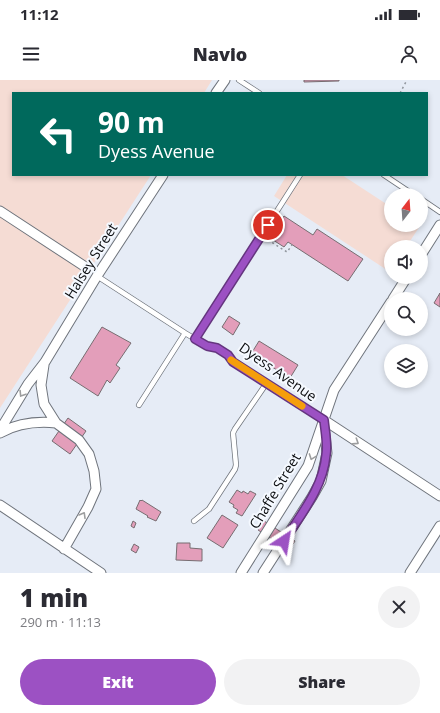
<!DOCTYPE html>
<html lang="en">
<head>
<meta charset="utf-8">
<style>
	:root { --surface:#fff; --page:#f2f2f3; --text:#2b2b33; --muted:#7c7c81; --accent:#9c51c3 }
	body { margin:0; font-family:"Open Sans",sans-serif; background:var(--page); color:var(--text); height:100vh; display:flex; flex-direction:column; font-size:15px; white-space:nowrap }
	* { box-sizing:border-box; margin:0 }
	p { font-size:13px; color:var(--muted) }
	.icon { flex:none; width:22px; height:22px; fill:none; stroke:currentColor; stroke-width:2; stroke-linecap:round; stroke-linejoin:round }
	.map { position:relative; height:493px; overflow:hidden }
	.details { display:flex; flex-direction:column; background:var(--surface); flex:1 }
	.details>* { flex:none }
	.top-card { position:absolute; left:12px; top:12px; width:416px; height:84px; border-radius:0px; box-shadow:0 2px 6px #0003; background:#00695c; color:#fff; overflow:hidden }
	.needle { width:26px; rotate:17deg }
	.controls { position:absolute; left:384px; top:108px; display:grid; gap:8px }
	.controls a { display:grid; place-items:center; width:44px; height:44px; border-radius:50%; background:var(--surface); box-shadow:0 2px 6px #0003; font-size:20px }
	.pin { position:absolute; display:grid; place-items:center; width:34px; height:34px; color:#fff; margin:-17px; border:2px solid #fff; border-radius:50%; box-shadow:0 1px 4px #0007 }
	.me { position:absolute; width:44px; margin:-22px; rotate:33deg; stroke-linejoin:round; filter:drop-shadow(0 0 3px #0008) }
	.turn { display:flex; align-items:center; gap:14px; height:84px; padding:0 20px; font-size:18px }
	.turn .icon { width:52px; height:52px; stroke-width:2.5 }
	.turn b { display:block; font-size:28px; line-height:34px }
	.round { display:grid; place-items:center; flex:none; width:42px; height:42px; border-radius:21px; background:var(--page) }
	.summary { display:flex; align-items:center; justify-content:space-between; height:68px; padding:0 20px }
	h1 { font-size:24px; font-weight:800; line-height:30px }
	.action { display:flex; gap:8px; margin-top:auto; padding:8px 20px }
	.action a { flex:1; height:46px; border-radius:24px; background:var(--accent); color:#fff; font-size:16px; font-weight:800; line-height:46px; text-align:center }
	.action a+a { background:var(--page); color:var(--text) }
	.status { display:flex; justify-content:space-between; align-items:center; height:28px; padding:0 20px; background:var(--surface); direction:ltr }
	.status svg { height:11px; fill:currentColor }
	header { display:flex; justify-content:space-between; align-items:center; height:52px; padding:0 20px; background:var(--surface); font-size:18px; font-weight:800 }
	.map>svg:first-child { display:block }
</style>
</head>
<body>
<div class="status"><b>11:12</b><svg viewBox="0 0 49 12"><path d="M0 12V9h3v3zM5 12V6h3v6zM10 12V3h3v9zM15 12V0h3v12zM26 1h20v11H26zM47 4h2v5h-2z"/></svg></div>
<header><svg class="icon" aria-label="menu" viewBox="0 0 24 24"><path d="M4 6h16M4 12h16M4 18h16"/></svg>Navio<svg class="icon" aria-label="person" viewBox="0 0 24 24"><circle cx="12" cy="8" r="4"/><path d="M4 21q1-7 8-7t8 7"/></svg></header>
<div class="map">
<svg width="440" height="493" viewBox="0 0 440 493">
	<rect width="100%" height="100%" fill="#e6ecf6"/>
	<!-- industrial -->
	<path fill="#f5dcd4" d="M0,0H212L204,13H13V95H151L0,328Z
		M287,95H342L391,127V145L420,146L406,167H391L390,192L274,116Z"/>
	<!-- building -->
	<path fill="#e39eba" stroke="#776d71" d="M304,0H339V1L304,2Z
		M284,136L313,155L317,149L363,179L348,201L288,162L284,167L270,158Z
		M440,213V227L434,223Z
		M229,236L240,243L233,255L222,247Z
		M102,247L131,263L116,285L120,288L110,303L107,300L98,316L70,298Z
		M259,261L298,285L290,298L251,274Z
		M68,338L86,351L70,374L52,361Z
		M237,410L242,413L243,411L248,414L250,411L256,414L242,436L236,433L238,430L233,427L234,425L229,422Z
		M140,420L141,421L142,420L161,432L156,441L147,437L148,436L136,429Z
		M222,435L238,445L223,468L207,458Z
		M133,441L136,443L134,448L131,446Z
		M264,441L295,461L289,470L258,450Z
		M177,463H190V468L202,469V481L176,480Z
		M134,464L139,467L136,473L131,470Z"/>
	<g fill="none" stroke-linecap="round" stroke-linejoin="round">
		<defs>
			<path id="service" d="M239,0L259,13
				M384,95L414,115
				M421,119L440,132
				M97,196L185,253L207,266L217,268L228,275L233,282L324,340
				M195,259L300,95
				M139,325L185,253
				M194,441L209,429L235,389L236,385L233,353L235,349L266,304"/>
			<path id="minor" d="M216,13L225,0
				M0,131L84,186
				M421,175L440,145
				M393,219L407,197
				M44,285L41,305L44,324L56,343L79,360L89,374L94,391L96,409L88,427L64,469
				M324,340L440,416
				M0,350L28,304L45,282L97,196L163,95
				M0,353C18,343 36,341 56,343
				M0,425L101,493
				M241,493L308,386L334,310L391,222
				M263,493L312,417L321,401L327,373L324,346
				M410,493L440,446"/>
		</defs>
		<!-- service casing -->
		<use href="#service" stroke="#6f747c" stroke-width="6"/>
		<!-- minor casing -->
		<use href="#minor" stroke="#6f747c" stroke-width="11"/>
		<!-- path -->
		<path stroke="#8f949b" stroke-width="1.5" stroke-dasharray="2 3" stroke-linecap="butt" d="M400,13L407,0
			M268,160L287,172L292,165"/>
		<!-- service -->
		<use href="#service" stroke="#fff" stroke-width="4.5"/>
		<!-- minor -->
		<use href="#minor" stroke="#fff" stroke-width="9"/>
	</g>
	<!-- one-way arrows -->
	<defs><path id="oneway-chevron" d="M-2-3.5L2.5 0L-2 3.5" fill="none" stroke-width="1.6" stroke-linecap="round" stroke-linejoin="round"/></defs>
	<g stroke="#9d9e9f">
		<use href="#oneway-chevron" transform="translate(22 314) rotate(122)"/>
		<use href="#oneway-chevron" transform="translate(356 362) rotate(33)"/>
		<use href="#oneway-chevron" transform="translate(312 377) rotate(110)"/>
		<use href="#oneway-chevron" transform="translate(83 435) rotate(-60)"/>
	</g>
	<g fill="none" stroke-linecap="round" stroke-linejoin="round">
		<defs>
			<path id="route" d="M268,145L195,259L207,266L217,268L228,275L233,282L324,340C325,351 328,364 326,375C323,408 301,434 284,461"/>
		</defs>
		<!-- route casing -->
		<use href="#route" stroke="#65357f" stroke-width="10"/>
		<!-- route -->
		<use href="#route" stroke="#9c51c3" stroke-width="7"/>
		<!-- slow -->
		<path stroke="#f59e0b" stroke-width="7" d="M231,280L302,326"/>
	</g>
	<g text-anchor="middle" stroke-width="4" stroke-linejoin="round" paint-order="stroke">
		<!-- street labels -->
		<g font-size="14" fill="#0b0d10" stroke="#f5f9ff">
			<text transform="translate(91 181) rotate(-58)" y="5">Halsey Street</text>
			<text transform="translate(278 292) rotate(35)" y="5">Dyess Avenue</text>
			<text transform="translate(275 411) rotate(-59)" y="5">Chaffe Street</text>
		</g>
	</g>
</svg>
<div class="controls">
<a><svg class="needle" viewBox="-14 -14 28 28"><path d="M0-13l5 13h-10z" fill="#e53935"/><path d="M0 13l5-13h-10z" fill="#7c7c81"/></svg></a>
<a><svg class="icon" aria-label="sound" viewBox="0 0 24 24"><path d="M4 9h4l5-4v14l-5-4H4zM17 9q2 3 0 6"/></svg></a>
<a><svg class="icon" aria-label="search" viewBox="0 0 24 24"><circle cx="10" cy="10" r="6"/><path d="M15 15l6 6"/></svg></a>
<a><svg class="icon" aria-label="layers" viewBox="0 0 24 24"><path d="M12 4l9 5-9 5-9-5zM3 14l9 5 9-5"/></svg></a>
</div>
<div class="pin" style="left:268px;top:145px;background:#d93025"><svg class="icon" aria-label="arrive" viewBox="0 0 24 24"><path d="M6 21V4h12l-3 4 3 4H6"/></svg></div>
<svg class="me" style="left:284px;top:461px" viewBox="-20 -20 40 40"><path d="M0-17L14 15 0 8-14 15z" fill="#9c51c3" stroke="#fff" stroke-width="4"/></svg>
<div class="top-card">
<div class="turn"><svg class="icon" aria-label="left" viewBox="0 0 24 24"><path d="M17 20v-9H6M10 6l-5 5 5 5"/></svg><div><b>90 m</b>Dyess Avenue</div></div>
</div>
</div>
<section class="details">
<div class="summary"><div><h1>1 min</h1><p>290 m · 11:13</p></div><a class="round"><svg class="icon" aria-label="close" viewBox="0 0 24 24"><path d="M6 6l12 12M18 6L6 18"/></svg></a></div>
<div class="action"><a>Exit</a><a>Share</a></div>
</section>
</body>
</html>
